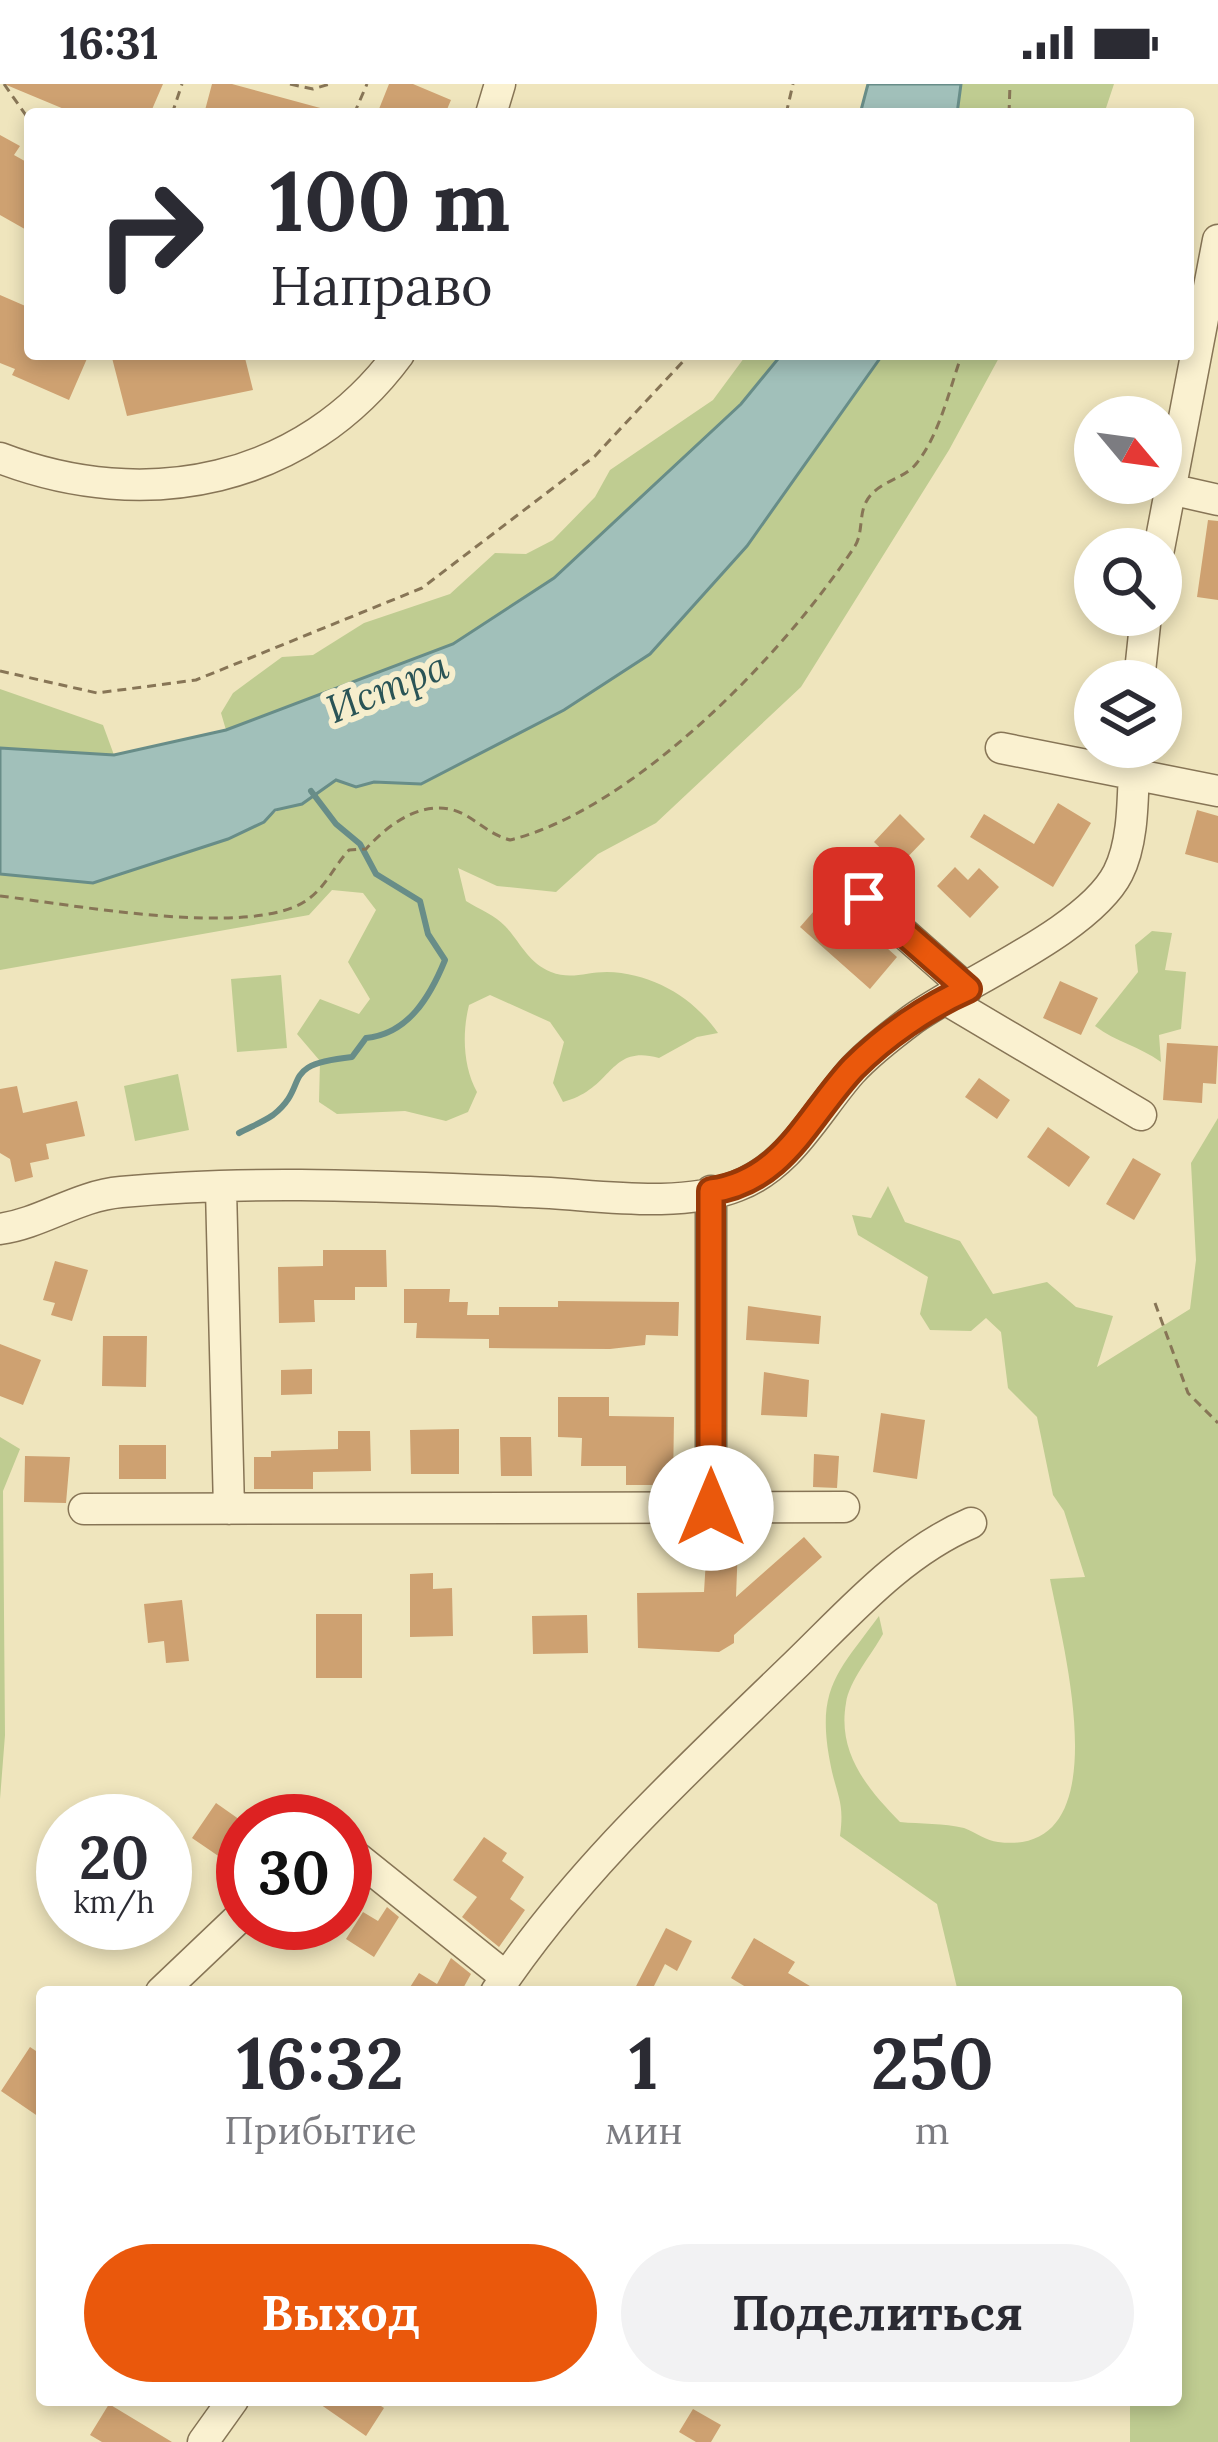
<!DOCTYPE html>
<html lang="ru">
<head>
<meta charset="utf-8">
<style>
	:root { --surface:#fff; --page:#f2f2f3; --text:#2b2b33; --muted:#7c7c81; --accent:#ea580c }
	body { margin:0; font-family:Lora,serif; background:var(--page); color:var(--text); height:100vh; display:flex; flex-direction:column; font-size:45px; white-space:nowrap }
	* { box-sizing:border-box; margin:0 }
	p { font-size:39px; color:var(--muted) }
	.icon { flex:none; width:66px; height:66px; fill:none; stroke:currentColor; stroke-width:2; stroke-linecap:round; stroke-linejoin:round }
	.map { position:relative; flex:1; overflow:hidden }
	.side { position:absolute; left:36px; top:1902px; width:1146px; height:420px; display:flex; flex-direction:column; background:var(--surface); border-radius:12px; box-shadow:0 6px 18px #0003 }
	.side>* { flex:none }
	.hud { position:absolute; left:24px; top:24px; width:1170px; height:252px; border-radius:12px; box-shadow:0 6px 18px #0003; background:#fff; color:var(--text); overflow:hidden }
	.needle { width:78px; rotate:119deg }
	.buttons { position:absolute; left:1074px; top:312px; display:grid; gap:24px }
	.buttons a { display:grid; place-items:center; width:108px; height:108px; border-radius:50%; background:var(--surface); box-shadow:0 6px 18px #0003; font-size:60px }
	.speed { position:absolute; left:36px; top:1710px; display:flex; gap:24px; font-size:60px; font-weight:700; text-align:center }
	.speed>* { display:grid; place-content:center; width:156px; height:156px; border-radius:50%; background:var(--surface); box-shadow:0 6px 18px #0003; line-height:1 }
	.speed small { font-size:30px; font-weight:400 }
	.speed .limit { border:18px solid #d22; background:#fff; color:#111 }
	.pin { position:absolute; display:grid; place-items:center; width:102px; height:102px; color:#fff; margin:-51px; border-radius:24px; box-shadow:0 6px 18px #0006 }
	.me { position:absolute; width:132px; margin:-66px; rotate:0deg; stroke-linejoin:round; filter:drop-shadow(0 0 9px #0008) }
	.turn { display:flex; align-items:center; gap:42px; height:252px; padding:0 48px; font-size:54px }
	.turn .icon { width:156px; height:156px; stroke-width:2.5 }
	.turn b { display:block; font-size:84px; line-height:102px }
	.eta { display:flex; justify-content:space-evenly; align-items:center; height:204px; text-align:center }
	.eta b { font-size:72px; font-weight:800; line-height:84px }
	.button { display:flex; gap:24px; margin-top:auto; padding:24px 48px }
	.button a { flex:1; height:138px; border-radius:72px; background:var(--accent); color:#fff; font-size:48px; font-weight:800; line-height:138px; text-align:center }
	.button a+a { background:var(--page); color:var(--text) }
	.status { display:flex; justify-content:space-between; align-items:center; height:84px; padding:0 60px; background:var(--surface); direction:ltr }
	.status svg { height:33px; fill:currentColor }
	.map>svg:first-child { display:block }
</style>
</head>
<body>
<div class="status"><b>16:31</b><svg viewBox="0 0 49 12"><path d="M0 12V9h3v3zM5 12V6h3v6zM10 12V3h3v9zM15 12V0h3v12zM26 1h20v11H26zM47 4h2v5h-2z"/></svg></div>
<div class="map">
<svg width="1218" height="2358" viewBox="0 0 1218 2358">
	<rect width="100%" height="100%" fill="#efe5bd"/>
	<!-- green -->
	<path fill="#bfcc91" d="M961,0H1114L1104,30H957Z
		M747,270L779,275L741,320L554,494L453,560L226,646L221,629L233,609L282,573L313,571L364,539L450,510L495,469L526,470L553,456L595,413L610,386L713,316Z
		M883,270H1001L949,366L801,603L656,739L598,770L556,808L497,802L458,784L466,817C479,825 496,832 505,842C521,859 528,879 551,888C571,896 586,888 607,888C652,889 693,913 718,949L697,953L659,974C608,960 614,1005 563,1018L553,999L564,958L550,938L490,911L469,921C462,949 463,983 477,1008L468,1028L446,1037L405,1027L337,1030L319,1018L320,977L297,950L320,915L359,930L370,915L348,878L376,826L363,809L332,806L309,831L0,886V790C88,805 184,775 263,738C282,718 314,716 336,696L356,703L374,698L421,700L564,626L650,570L747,462Z
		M0,605L103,641L114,671L0,664Z
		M1152,847L1172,849L1165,886L1186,888L1181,945L1159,951L1161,978C1139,962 1116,958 1095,942L1138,888L1135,861Z
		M281,891L287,964L237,968L231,895Z
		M178,990L189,1046L135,1057L124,1002Z
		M1218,1034V2358H1130V2316H1176V1908H958L937,1820L840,1752C845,1716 836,1711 830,1678C816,1604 838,1588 879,1532L883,1550C872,1570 849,1597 846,1619C837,1670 868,1705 900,1738C920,1740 944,1739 964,1744C975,1748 987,1757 998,1758C1122,1774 1062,1559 1050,1495L1085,1493L1064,1427L1053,1411L1037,1333L1008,1304L1001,1248L986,1234L971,1247L930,1246L920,1230L928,1193L858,1151L852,1131L871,1134L888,1102L905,1138L960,1157L993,1210L1047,1198L1076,1223L1113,1232L1097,1283L1190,1225L1196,1176L1191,1079Z
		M0,1353L20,1365L3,1407L5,1651L0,1715Z"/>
	<!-- water -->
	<path fill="#a1c0ba" stroke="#688d88" stroke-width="3" d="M868,0H961L957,30H860Z
		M782,270H883L747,462L650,570L564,626L421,700L374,698L356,703L336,696L302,720L275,726L264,738L228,755L93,799L0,790V664L114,671L226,646L453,560L554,494L741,320Z"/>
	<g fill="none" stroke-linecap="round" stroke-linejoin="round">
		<!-- stream -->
		<path stroke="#688d88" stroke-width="6" d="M239,1049C250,1043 263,1038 273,1031C312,1000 276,981 352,973L366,954C408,950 430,913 445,876L428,850L420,817L376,790L360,760L336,740L311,707"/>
	</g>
	<!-- building -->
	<path fill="#cea171" d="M4,0H163L150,30H76Z
		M212,0H232L324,25V30H204Z
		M389,0H413L451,16L445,30H377Z
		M0,51L20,62L14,71L30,80V148L0,131Z
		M0,211L30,224V270H89L69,316L12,291L15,285L0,279Z
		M111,270H244L253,306L127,332Z
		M1208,436L1218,437V516L1197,513Z
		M1058,719L1091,739L1053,803L970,753L984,730L1034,760Z
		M1197,726L1218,732V779L1185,770Z
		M900,730L925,755L899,782L874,758Z
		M955,783L968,796L979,784L999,803L970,834L937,802Z
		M828,811L897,873L870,905L800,843Z
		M1060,897L1098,914L1081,951L1043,934Z
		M1167,959L1218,962L1216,1000L1203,999L1202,1019L1163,1016Z
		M979,994L1010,1016L997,1035L965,1013Z
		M17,1002L23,1029L77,1017L85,1052L46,1060L49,1075L30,1079L33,1093L15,1098L10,1075L0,1069V1005Z
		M1048,1043L1090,1073L1069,1103L1027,1073Z
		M1133,1074L1161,1090L1134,1136L1106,1120Z
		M323,1166H386L387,1203H355V1216H314L315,1238L279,1239L278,1183L323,1182Z
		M55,1177L88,1186L72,1237L51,1231L55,1219L43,1216Z
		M404,1205H450L449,1218H468L467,1231H499V1223H558V1217L679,1218L678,1252L646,1251L645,1261L610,1265L489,1264V1255L416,1254L417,1239H404Z
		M748,1222L821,1232L819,1260L746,1256Z
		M103,1252H147L146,1303L102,1302Z
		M0,1260L41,1276L23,1321L0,1312Z
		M312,1285V1310L281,1311V1286Z
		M764,1288L809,1296L807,1333L761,1331Z
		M558,1313H609V1332L674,1333L673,1401H626V1382H581L582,1354L558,1353Z
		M881,1329L925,1336L917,1395L873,1388Z
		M459,1345V1390H411L410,1346Z
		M338,1347H370L371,1387L313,1388V1405H254V1373H271V1367L338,1365Z
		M500,1353H531L532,1392H501Z
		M119,1361H166V1395H119Z
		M814,1370L839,1372L837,1404L813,1403Z
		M25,1372L70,1373L66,1419L24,1418Z
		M804,1453L822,1473L734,1551V1559L719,1568L638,1564L637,1509L704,1508L707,1459L738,1460L736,1513Z
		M433,1489V1505L452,1504L453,1552L410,1553V1490Z
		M182,1516L189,1577L166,1579L164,1557L148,1559L144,1520Z
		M316,1530H362V1594H316Z
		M587,1531L588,1569L533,1570L532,1532Z
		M216,1719L243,1738V1767L233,1782L192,1754Z
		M484,1753L507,1769L502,1777L524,1793L510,1815L525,1826L499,1863L462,1833L477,1813L453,1796Z
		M387,1823L399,1833L374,1873L346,1855L363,1828L378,1837Z
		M666,1844L692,1857L677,1887L665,1880L651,1908H633Z
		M754,1854L795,1878L788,1889L820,1908H754L731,1894Z
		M451,1874L471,1890L461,1908H407L419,1889L437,1900Z
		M30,1963L42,1971V2035L1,2007Z
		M314,2316H372L384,2324L366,2352Z
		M109,2320L172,2358H102L90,2351Z
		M693,2325L721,2341L711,2358H696L679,2348Z"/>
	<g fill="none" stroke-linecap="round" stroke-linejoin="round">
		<defs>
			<path id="minor" d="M491,30L500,0
				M0,374C146,430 304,399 399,270
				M1170,405L1218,416
				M1159,465L1218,156
				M1139,597L1146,531
				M1001,664L1218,707
				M864,814L967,905
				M945,915L1141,1031
				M221,1105L229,1425
				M711,1107V1424
				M0,1145C42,1139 77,1112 121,1108C255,1095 395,1103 530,1108C593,1110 677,1126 737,1102C790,1082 816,1028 851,988C868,969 893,950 913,935C967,897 1089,846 1118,789C1136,754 1132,701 1135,663
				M84,1425L844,1423
				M345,1764L506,1893
				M161,1908L243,1830
				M496,1908C576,1788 684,1689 787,1589C844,1535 898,1470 971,1439
				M203,2358L233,2316"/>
		</defs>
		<!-- minor casing -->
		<use href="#minor" stroke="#877556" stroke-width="33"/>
		<!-- path -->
		<path stroke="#877556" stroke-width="3" stroke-dasharray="9 6" stroke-linecap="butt" d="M4,0L30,37
			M290,0L313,5L330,0
			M172,30L182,0
			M354,30L367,0
			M786,30L793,0
			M1009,30L1010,0
			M0,587L97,609L196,596L422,504L595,372L690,270
			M0,812C69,820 252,855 307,816C326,803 334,782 349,766L366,765C391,737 430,710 467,732C482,741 492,751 510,756C635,725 786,568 855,462C863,449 859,431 866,418C877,397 903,396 916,380C940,350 949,306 962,270
			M1155,1219L1188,1309L1218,1339"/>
		<!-- minor -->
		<use href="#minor" stroke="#faf1d0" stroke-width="30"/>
	</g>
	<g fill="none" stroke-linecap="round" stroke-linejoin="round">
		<defs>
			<path id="route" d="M711,1424V1107C784,1097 807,1033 853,984C885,952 927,923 968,905L864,814"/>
		</defs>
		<!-- route casing -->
		<use href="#route" stroke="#983908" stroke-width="30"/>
		<!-- route -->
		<use href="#route" stroke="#ea580c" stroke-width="21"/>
	</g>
	<g text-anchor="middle" stroke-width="12" stroke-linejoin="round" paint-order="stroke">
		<!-- water labels -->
		<g font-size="39" font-style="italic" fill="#2a5456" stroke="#f6eecd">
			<text transform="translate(387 603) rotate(-22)" y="14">Истра</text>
		</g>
	</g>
</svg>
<div class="buttons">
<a><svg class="needle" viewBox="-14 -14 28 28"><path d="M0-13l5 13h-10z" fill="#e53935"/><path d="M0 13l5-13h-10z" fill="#7c7c81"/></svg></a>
<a><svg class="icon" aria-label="search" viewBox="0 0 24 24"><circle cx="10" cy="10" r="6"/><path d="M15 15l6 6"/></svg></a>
<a><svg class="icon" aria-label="layers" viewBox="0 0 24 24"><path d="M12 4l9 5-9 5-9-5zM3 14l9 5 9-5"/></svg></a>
</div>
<div class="speed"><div>20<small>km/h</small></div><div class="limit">30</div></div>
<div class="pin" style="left:864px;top:814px;background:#d93025"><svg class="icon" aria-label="arrive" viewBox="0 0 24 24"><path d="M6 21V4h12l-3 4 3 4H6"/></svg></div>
<svg class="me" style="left:711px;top:1424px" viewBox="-20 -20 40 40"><circle r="19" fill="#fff"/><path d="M0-13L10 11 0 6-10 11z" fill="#ea580c"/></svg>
<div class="hud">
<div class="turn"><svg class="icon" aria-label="right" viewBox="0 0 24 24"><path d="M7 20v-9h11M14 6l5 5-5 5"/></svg><div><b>100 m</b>Направо</div></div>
</div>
<section class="side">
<div class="eta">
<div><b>16:32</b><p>Прибытие</p></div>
<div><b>1</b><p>мин</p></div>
<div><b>250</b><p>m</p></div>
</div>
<div class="button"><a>Выход</a><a>Поделиться</a></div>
</section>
</div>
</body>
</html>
